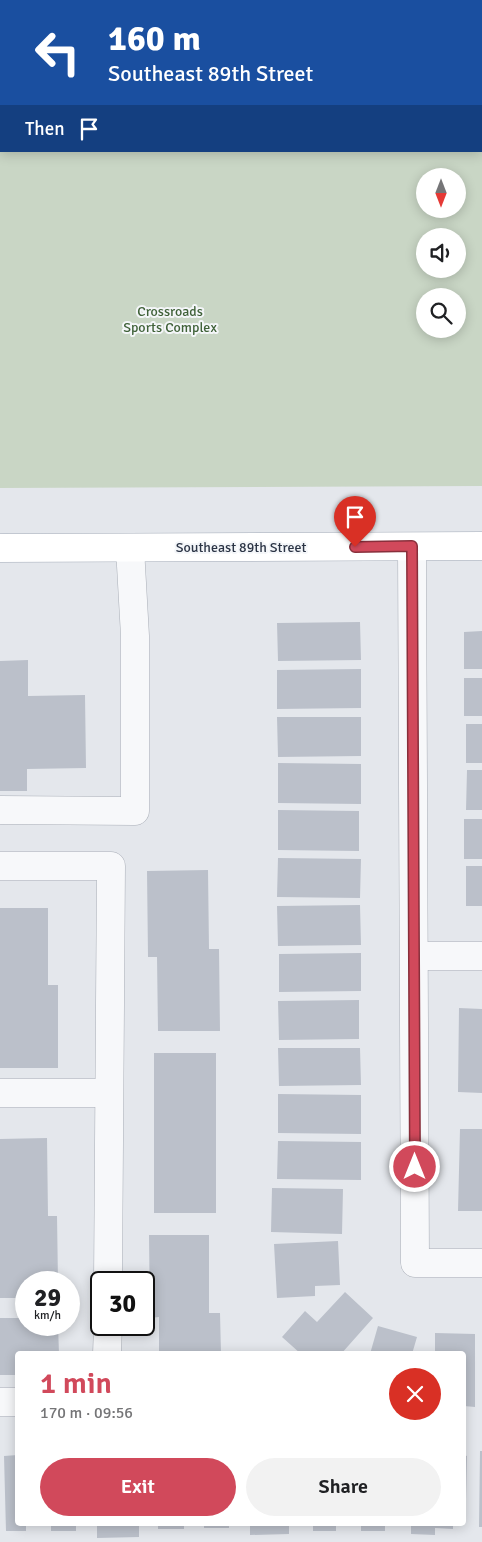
<!DOCTYPE html>
<html lang="en">
<head>
<meta charset="utf-8">
<style>
	:root { --surface:#fff; --page:#f2f2f2; --text:#202124; --muted:#757577; --accent:#d1495b }
	body { margin:0; font-family:Signika,sans-serif; background:var(--page); color:var(--text); height:100vh; display:flex; flex-direction:column; font-size:19px; white-space:nowrap }
	* { box-sizing:border-box; margin:0 }
	p { font-size:16px; color:var(--muted) }
	.icon { flex:none; width:28px; height:28px; fill:none; stroke:currentColor; stroke-width:2; stroke-linecap:round; stroke-linejoin:round }
	.map { position:relative; flex:1; overflow:hidden }
	.sheet { position:absolute; left:15px; top:1351px; width:451px; height:175px; display:flex; flex-direction:column; background:var(--surface); border-radius:5px; box-shadow:0 2px 12px #0003 }
	.sheet>* { flex:none }
	.banner { position:absolute; left:0px; top:0px; width:482px; height:152px; box-shadow:0 2px 12px #0003; background:#1a4fa0; color:#fff; overflow:hidden }
	.needle { width:32px; rotate:180deg }
	.tools { position:absolute; left:416px; top:168px; display:grid; gap:10px }
	.tools a { display:grid; place-items:center; width:50px; height:50px; border-radius:50%; background:var(--surface); box-shadow:0 2px 12px #0003; font-size:25px }
	.speed { position:absolute; left:15px; top:1271px; display:flex; gap:10px; font-size:25px; font-weight:700; text-align:center }
	.speed>* { display:grid; place-content:center; width:65px; height:65px; border-radius:50%; background:var(--surface); box-shadow:0 2px 12px #0003; line-height:1 }
	.speed small { font-size:12px; font-weight:400 }
	.speed .limit { border:2px solid #111; border-radius:8px; background:#fff; color:#111 }
	.pin { position:absolute; display:grid; place-items:center; width:42px; height:42px; color:#fff; margin:-51px -21px; border-radius:50% 50% 50% 0; rotate:-45deg; box-shadow:0 0 5px #0007 }
	.pin .icon { rotate:45deg }
	.me { position:absolute; width:55px; margin:-28px; rotate:0deg; stroke-linejoin:round; filter:drop-shadow(0 0 4px #0008) }
	.turn { display:flex; align-items:center; gap:18px; height:105px; padding:0 25px; font-size:22px }
	.turn .icon { width:65px; height:65px; stroke-width:2.5 }
	.turn b { display:block; font-size:35px; line-height:42px }
	.then { display:flex; align-items:center; height:48px; padding:0 25px; background:#0003; gap:10px; font-size:19px }
	.round { display:grid; place-items:center; flex:none; width:52px; height:52px; border-radius:26px; background:var(--page) }
	.head { display:flex; align-items:center; justify-content:space-between; height:85px; padding:0 25px }
	h1 { font-size:30px; font-weight:600; line-height:38px; color:var(--accent) }
	.button { display:flex; gap:10px; margin-top:auto; padding:10px 25px }
	.button a { flex:1; height:58px; border-radius:30px; background:var(--accent); color:#fff; font-size:20px; font-weight:600; line-height:58px; text-align:center }
	.button a+a { background:var(--page); color:var(--text) }
	.map>svg:first-child { display:block }
</style>
</head>
<body>
<div class="map">
<svg width="482" height="1542" viewBox="0 0 482 1542">
	<rect width="100%" height="100%" fill="#e4e7ec"/>
	<!-- green -->
	<path fill="#c9d6c5" fill-rule="evenodd" d="M0,0H482V486L0,488ZM1,1H481V151H1ZM425,176H458V209H425ZM425,236H458V269H425ZM425,296H458V329H425Z"/>
	<!-- building -->
	<path fill="#bbc0ca" d="M360,622L361,660L278,661L277,623Z
		M482,631V669H464V632Z
		M28,660V696L85,695L86,768L27,769V791H0V661Z
		M361,669V708L277,709V670Z
		M464,678H482V716H464Z
		M277,717H361V756L278,757Z
		M466,724H482V763H466Z
		M278,763L361,764V804L278,803Z
		M467,770H482V810H466Z
		M278,810L359,811V851L278,850Z
		M464,819H482V859H464Z
		M278,858L361,859L360,898L277,897Z
		M466,866H482V906H466Z
		M208,870L209,949H219L220,1031H158L157,957H148L147,871Z
		M360,905L361,945L278,946L277,906Z
		M0,908H48V985H58V1068H0Z
		M361,953V991L279,992V954Z
		M359,1000V1039L279,1040L278,1001Z
		M459,1008L482,1009V1093L458,1092Z
		M278,1048H360L361,1085L279,1086Z
		M154,1053H216V1213H154Z
		M278,1094L361,1095V1134L278,1133Z
		M460,1129H482V1211H458Z
		M47,1138L48,1216H57L58,1282H26V1298H0V1139Z
		M278,1141L361,1142V1180L277,1179Z
		M272,1188L343,1189L342,1234L271,1232Z
		M149,1235H209V1313H220L221,1354H159V1317L150,1318Z
		M338,1241L340,1285L315,1286V1296L277,1298L274,1244Z
		M345,1292L373,1318L341,1354H301L282,1337L305,1311L317,1322Z
		M0,1318H26V1325H58L59,1354H18V1375H0Z
		M378,1326L417,1337L412,1354H370Z
		M435,1333L475,1334V1407L464,1406V1354H435Z
		M480,1451H482V1527H479Z
		M18,1455V1524H26V1531H6L4,1456Z
		M464,1455L467,1456L466,1499H464Z
		M51,1524H76V1531H51Z
		M97,1524H139V1537L97,1538Z
		M158,1524H184V1529H158Z
		M204,1524H229V1528H204Z
		M250,1524H289V1534L250,1535Z
		M313,1524H336V1531H313Z
		M361,1524H385V1531H361Z
		M411,1524H453V1529L435,1528V1535L411,1534Z"/>
	<g fill="none" stroke-linecap="round" stroke-linejoin="round">
		<defs>
			<path id="minor" d="M412,547L415,1263H482
				M0,810L135,811V636L130,548
				M0,866H111L108,1282
				M414,956H482
				M0,1093H109
				M107,1354L108,1325
				M0,1402H18"/>
			<path id="major" d="M0,548L482,546"/>
		</defs>
		<!-- minor casing -->
		<use href="#minor" stroke="#a9aeb7" stroke-width="29"/>
		<!-- major casing -->
		<use href="#major" stroke="#a3abb8" stroke-width="29"/>
		<!-- minor -->
		<use href="#minor" stroke="#f7f8fa" stroke-width="28"/>
		<!-- major -->
		<use href="#major" stroke="#fff" stroke-width="28"/>
	</g>
	<g fill="none" stroke-linecap="round" stroke-linejoin="round">
		<defs>
			<path id="route" d="M355,547L412,546L415,1167"/>
		</defs>
		<!-- route casing -->
		<use href="#route" stroke="#882f3b" stroke-width="12"/>
		<!-- route -->
		<use href="#route" stroke="#d1495b" stroke-width="9"/>
	</g>
	<g text-anchor="middle" stroke-width="4" stroke-linejoin="round" paint-order="stroke">
		<!-- park labels -->
		<g font-size="14" fill="#3f6138" stroke="#f4f6f9">
			<text x="170" y="316">Crossroads<tspan x="170" dy="16">Sports Complex</tspan></text>
		</g>
		<!-- street labels -->
		<g font-size="14" fill="#2b3445" stroke="#f4f6f9">
			<text x="241" y="552">Southeast 89th Street</text>
		</g>
	</g>
</svg>
<div class="tools">
<a><svg class="needle" viewBox="-14 -14 28 28"><path d="M0-13l5 13h-10z" fill="#e53935"/><path d="M0 13l5-13h-10z" fill="#757577"/></svg></a>
<a><svg class="icon" aria-label="sound" viewBox="0 0 24 24"><path d="M4 9h4l5-4v14l-5-4H4zM17 9q2 3 0 6"/></svg></a>
<a><svg class="icon" aria-label="search" viewBox="0 0 24 24"><circle cx="10" cy="10" r="6"/><path d="M15 15l6 6"/></svg></a>
</div>
<div class="speed"><div>29<small>km/h</small></div><div class="limit">30</div></div>
<div class="pin" style="left:355px;top:547px;background:#d93025"><svg class="icon" aria-label="arrive" viewBox="0 0 24 24"><path d="M6 21V4h12l-3 4 3 4H6"/></svg></div>
<svg class="me" style="left:415px;top:1167px" viewBox="-20 -20 40 40"><circle r="17" fill="#d1495b" stroke="#fff" stroke-width="3"/><path d="M0-11L8 9 0 5-8 9z" fill="#fff"/></svg>
<div class="banner">
<div class="turn"><svg class="icon" aria-label="left" viewBox="0 0 24 24"><path d="M17 20v-9H6M10 6l-5 5 5 5"/></svg><div><b>160 m</b>Southeast 89th Street</div></div>
<div class="then">Then<svg class="icon" aria-label="arrive" viewBox="0 0 24 24"><path d="M6 21V4h12l-3 4 3 4H6"/></svg></div>
</div>
<section class="sheet">
<div class="head"><div><h1>1 min</h1><p>170 m · 09:56</p></div><a class="round" style="background:#d93025;color:#fff"><svg class="icon" aria-label="close" viewBox="0 0 24 24"><path d="M6 6l12 12M18 6L6 18"/></svg></a></div>
<div class="button"><a>Exit</a><a>Share</a></div>
</section>
</div>
</body>
</html>
